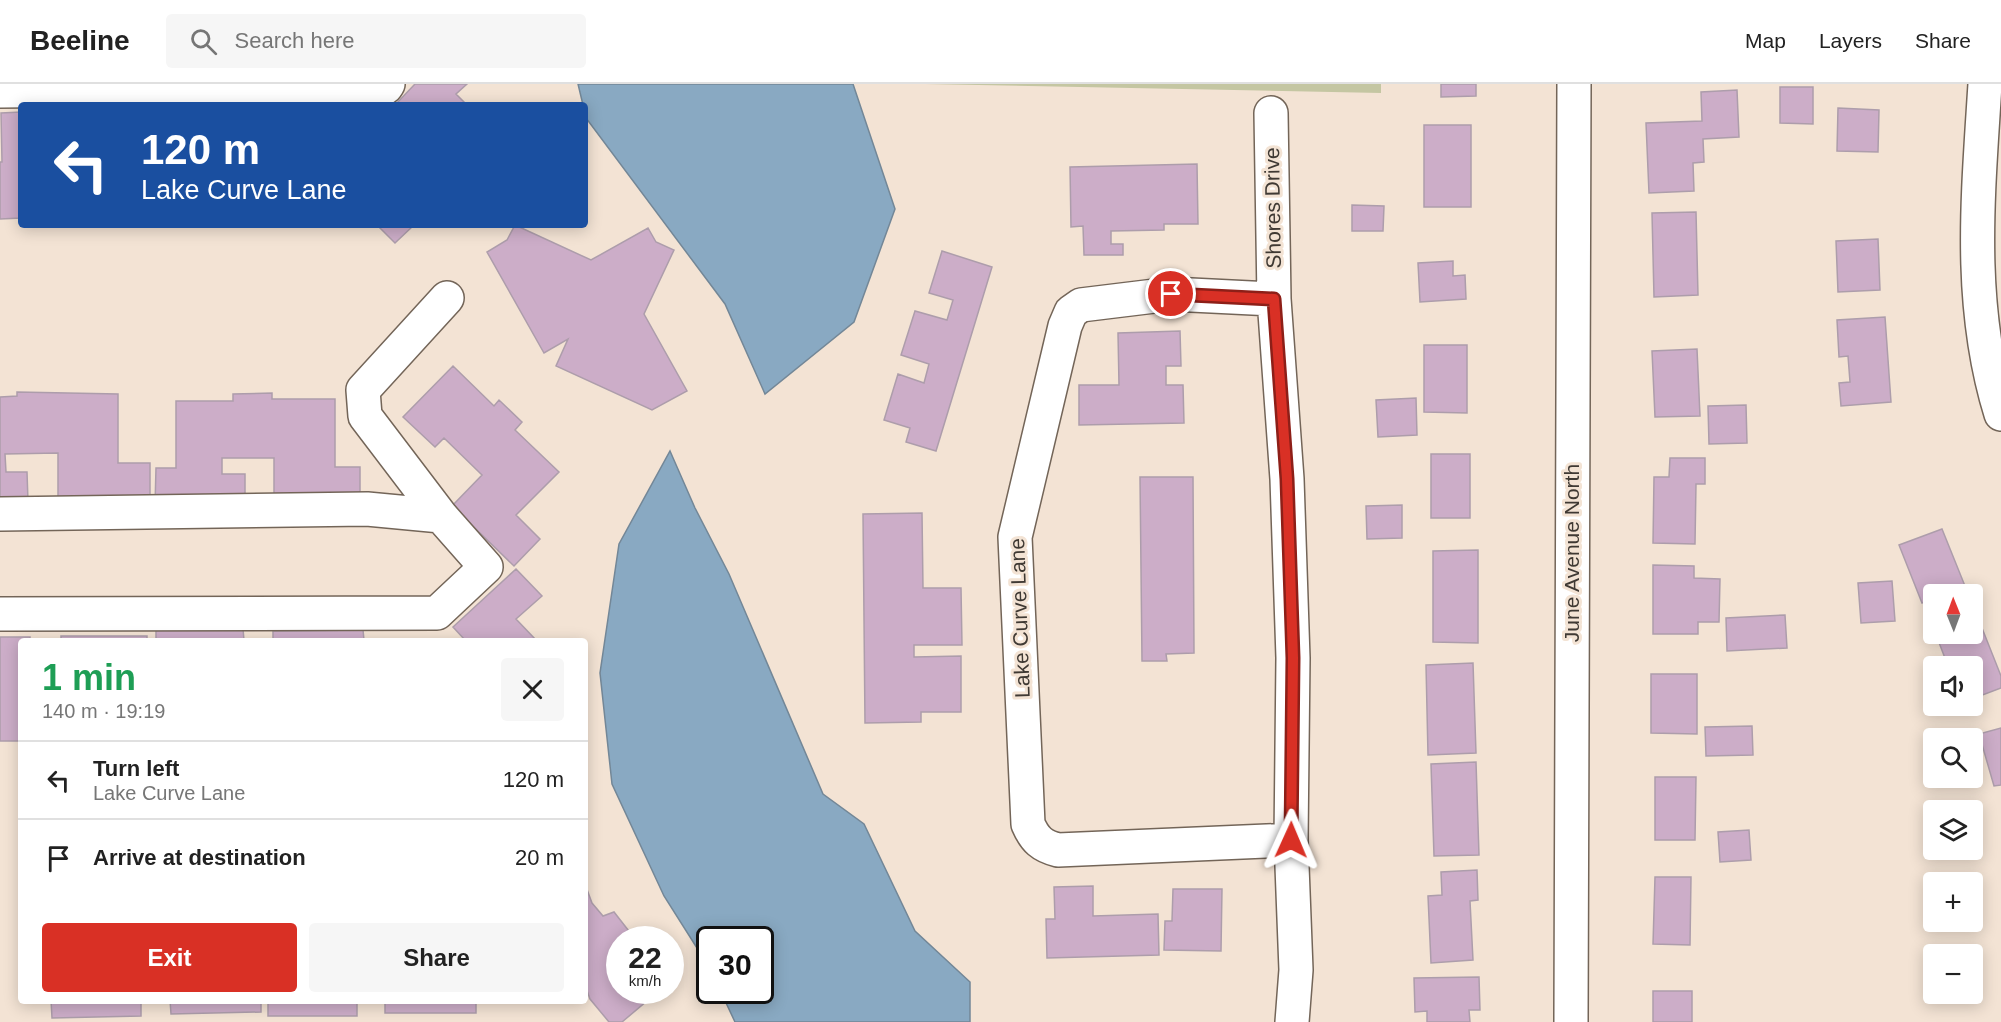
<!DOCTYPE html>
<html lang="en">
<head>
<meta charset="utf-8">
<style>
	:root { --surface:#fff; --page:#f6f6f6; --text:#222; --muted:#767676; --line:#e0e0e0; --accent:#d93025 }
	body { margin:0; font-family:Arial,sans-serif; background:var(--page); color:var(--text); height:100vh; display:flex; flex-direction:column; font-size:22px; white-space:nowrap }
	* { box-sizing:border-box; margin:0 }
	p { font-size:20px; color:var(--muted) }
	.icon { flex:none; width:33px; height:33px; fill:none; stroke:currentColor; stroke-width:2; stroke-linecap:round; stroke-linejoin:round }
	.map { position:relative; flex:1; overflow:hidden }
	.sheet { position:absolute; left:18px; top:554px; width:570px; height:366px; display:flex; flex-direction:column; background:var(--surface); border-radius:6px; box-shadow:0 3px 15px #0003 }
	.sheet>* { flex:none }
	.hud { position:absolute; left:18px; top:18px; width:570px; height:126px; border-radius:6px; box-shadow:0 3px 15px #0003; background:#1a4fa0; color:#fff; overflow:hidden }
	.needle { width:39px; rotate:359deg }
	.fabs { position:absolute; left:1923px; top:500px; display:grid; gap:12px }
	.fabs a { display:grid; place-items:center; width:60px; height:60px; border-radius:6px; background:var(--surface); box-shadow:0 3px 15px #0003; font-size:30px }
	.speed { position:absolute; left:606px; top:842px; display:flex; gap:12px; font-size:30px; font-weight:700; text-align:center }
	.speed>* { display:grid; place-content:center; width:78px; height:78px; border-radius:50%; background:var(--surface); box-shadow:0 3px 15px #0003; line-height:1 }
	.speed small { font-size:15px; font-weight:400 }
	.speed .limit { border:3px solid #111; border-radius:9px; background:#fff; color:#111 }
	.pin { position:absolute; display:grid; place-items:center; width:51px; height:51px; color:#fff; margin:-26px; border:3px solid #fff; border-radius:50%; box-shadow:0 2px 6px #0007 }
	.me { position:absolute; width:66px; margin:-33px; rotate:1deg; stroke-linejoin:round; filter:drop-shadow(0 0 4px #0008) }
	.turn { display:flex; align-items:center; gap:21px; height:126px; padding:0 24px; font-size:27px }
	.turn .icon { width:78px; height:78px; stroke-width:2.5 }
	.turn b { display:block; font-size:42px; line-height:51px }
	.round { display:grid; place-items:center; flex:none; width:63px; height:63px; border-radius:6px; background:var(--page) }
	.headline { display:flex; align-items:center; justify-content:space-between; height:102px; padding:0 24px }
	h1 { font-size:36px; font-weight:600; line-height:45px; color:#1e9e55 }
	.primary-button { display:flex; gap:12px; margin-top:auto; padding:12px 24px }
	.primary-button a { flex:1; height:69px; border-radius:6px; background:var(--accent); color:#fff; font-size:24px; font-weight:600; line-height:69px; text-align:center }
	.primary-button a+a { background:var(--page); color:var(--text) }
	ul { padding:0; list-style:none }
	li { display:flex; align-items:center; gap:18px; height:78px; padding:0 24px; border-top:2px solid var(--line) }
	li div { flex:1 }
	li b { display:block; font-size:22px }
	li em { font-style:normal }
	header { display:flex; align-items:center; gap:36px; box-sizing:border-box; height:84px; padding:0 30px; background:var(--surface); border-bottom:2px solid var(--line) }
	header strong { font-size:28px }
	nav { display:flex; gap:33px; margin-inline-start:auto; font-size:21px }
	.search { width:420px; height:54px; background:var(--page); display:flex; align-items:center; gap:15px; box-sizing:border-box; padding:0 21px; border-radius:6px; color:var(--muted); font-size:22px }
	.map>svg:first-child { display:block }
</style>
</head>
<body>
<header>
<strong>Beeline</strong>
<div class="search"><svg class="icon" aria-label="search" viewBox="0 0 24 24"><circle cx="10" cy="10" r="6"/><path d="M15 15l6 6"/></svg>Search here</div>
<nav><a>Map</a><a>Layers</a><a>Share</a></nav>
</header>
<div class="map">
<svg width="2001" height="938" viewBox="0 0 2001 938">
	<rect width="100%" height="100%" fill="#f3e3d4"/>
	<!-- green -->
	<path fill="#c4c6a2" d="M925,0H1381V9Z"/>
	<!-- water -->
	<path fill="#89a9c2" stroke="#738797" stroke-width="1.5" d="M578,0H853L895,125L854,238L765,310L725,220L586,34L585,21H583Z
		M670,367L695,424L729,490L823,710L864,740L915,847L970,898V938H735L720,906H760V855H710L709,883L664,812L612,700L600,589L619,460Z"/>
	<!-- building -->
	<path fill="#ccadc8" stroke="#ad9dab" stroke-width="1.5" d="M415,0H467L456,10L467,21H395Z
		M1441,0H1476V12L1441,13Z
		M1780,3H1813V40L1780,39Z
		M1737,6L1739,53L1703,55L1704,78L1693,79L1694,107L1649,109L1646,39L1702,37L1701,8Z
		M1838,24L1879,26L1878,68L1837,67Z
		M21,28V134L0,135V78H2L1,29Z
		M1424,41H1471V123H1424Z
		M1197,80L1198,140H1164V146L1111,147V160H1123V171H1084L1083,142L1071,143L1070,83Z
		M1352,121L1384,122L1383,147H1352Z
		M1696,128L1698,211L1654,213L1652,129Z
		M377,141H414L395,159Z
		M515,141L591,176L648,144L656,158L674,166L644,230L687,307L652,326L556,282L568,255L544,269L487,168L507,156Z
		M1878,155L1880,206L1838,208L1836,157Z
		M942,167L992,183L936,367L906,358L910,344L884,336L898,290L924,299L929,280L901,271L915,227L947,236L953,216L929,209Z
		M1453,177V192L1465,191L1466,215L1420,218L1418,179Z
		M1885,233L1891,318L1841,322L1839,299L1850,298L1848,272L1839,273L1837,236Z
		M1180,247L1181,282H1166V301H1183L1184,339L1079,341V301H1119L1118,249Z
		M1424,261H1467V329L1424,328Z
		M1697,265L1700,332L1655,333L1652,267Z
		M453,282L494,322L499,316L522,338L515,346L559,388L516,431L540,455L514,482L452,422L482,391L444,354L435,363L403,333Z
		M17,308L118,310V379H150V417L58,418V369L5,370L6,388H27L28,417H0V313L17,312Z
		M272,309V315H335V383H360V422L274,421V374H222V390H245V422H155L156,384H176V317H233V310Z
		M1416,314L1417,351L1378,353L1376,316Z
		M1746,321L1747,359L1709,360L1708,322Z
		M1431,370H1470V434H1431Z
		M1670,374H1705V400H1696L1695,460L1653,459L1654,393H1669Z
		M1140,393H1193L1194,569L1166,570L1167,577H1142Z
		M1402,421V454L1367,455L1366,422Z
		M922,429L923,504H961L962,561H914V573L961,572V628H921V638L865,639L863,430Z
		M1942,445L1965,502L1945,510H1934V514L1922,519L1899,461Z
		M1478,466V559L1433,558V467Z
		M1653,481L1694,482V494L1720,495L1719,538H1698V550H1653Z
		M516,485L542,512L516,535L536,556H465L453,543Z
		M1892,497L1895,537L1861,539L1858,499Z
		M1785,531L1787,564L1727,567L1726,534Z
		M1980,539L2001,592V604L1972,615V582H1948L1938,556L1955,549H1972V542Z
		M243,545L244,556H156V546Z
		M363,546L364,556H273V547Z
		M61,552H147V556H61Z
		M0,553H30V556H21V667H19V657H0Z
		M1473,579L1476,669L1428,671L1426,581Z
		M1651,590H1697V650L1651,649Z
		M1752,642L1753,671L1706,672L1705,643Z
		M2001,644V701L1994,702L1979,650Z
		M1476,678L1479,771L1434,772L1431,680Z
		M1655,693H1696L1695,756H1655Z
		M1749,746L1751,776L1720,778L1718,748Z
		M1477,786L1478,816L1470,817L1473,876L1431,879L1428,812L1442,811L1441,788Z
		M1655,793H1691L1690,861L1653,860Z
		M585,800L592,819L603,832L614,828L632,851L628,855H620V906H660L622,938H609L590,915L585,901Z
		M1093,802V832L1158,830L1159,871L1047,874L1046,835H1055L1054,803Z
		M1173,805H1222L1221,867L1164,866L1165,837H1172Z
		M1479,893L1480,926H1469L1470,938H1427V927L1415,928L1414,894Z
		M1653,907H1692V938H1653Z
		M51,916H141V932L52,934Z
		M170,916H261V928L171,930Z
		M268,916H357V932H268Z
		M385,916H476V929H385Z"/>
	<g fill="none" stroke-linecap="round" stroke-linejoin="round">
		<defs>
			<path id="minor" d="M1985,0C1978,112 1967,220 2001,330
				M0,7L386,3L388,0
				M1271,29L1274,215L1287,395L1293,574L1291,756L1296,886L1292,938
				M1274,215L1171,210L1081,221L1071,228L1065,242L1015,453L1028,740C1035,756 1042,762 1058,766L1291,756
				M0,430L367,425L441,432L486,483L437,529L0,530
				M441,432L365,332L363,306L447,214
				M1571,938L1574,0"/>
		</defs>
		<!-- minor casing -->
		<use href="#minor" stroke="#736558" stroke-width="36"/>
		<!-- minor -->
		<use href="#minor" stroke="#fff" stroke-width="33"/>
	</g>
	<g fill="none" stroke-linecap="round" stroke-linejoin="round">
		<defs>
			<path id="route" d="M1171,210L1274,215L1287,395L1293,574L1291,756"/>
		</defs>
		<!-- route casing -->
		<use href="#route" stroke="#8d1f18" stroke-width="15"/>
		<!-- route -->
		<use href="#route" stroke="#d93025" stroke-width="10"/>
	</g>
	<g text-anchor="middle" stroke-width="6" stroke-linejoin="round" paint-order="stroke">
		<!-- street labels -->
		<g font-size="21" fill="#3f3933" stroke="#f3e3d4">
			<text transform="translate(1273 124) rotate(-91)" y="7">Shores Drive</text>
			<text transform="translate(1572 469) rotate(-90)" y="7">June Avenue North</text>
			<text transform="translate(1020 534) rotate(-92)" y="7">Lake Curve Lane</text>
		</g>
	</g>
</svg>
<div class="fabs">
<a><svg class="needle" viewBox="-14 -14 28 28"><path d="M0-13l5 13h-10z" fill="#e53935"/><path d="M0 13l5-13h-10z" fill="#767676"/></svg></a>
<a><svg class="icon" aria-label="sound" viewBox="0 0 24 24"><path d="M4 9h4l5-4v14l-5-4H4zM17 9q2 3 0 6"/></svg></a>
<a><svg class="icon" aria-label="search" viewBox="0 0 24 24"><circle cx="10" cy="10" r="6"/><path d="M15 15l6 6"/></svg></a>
<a><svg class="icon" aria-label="layers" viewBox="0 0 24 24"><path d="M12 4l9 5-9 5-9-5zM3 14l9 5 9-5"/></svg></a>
<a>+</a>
<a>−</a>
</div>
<div class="speed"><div>22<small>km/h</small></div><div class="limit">30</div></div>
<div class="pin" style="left:1171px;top:210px;background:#d93025"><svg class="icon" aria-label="arrive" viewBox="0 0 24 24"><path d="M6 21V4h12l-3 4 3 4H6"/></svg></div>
<svg class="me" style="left:1291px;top:756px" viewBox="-20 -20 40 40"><path d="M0-17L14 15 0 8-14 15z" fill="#d93025" stroke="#fff" stroke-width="4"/></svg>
<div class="hud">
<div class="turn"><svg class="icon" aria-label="left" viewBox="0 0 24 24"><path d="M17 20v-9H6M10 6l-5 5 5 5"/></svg><div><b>120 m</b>Lake Curve Lane</div></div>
</div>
<section class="sheet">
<div class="headline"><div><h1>1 min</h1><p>140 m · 19:19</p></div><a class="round"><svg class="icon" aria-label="close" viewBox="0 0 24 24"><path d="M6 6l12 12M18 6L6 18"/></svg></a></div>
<ul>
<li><svg class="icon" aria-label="left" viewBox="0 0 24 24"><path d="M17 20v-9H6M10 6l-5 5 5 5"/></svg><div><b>Turn left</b><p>Lake Curve Lane</p></div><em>120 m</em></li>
<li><svg class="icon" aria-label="arrive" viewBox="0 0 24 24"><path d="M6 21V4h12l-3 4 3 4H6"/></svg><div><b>Arrive at destination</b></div><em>20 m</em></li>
</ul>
<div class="primary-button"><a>Exit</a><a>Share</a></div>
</section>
</div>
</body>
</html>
